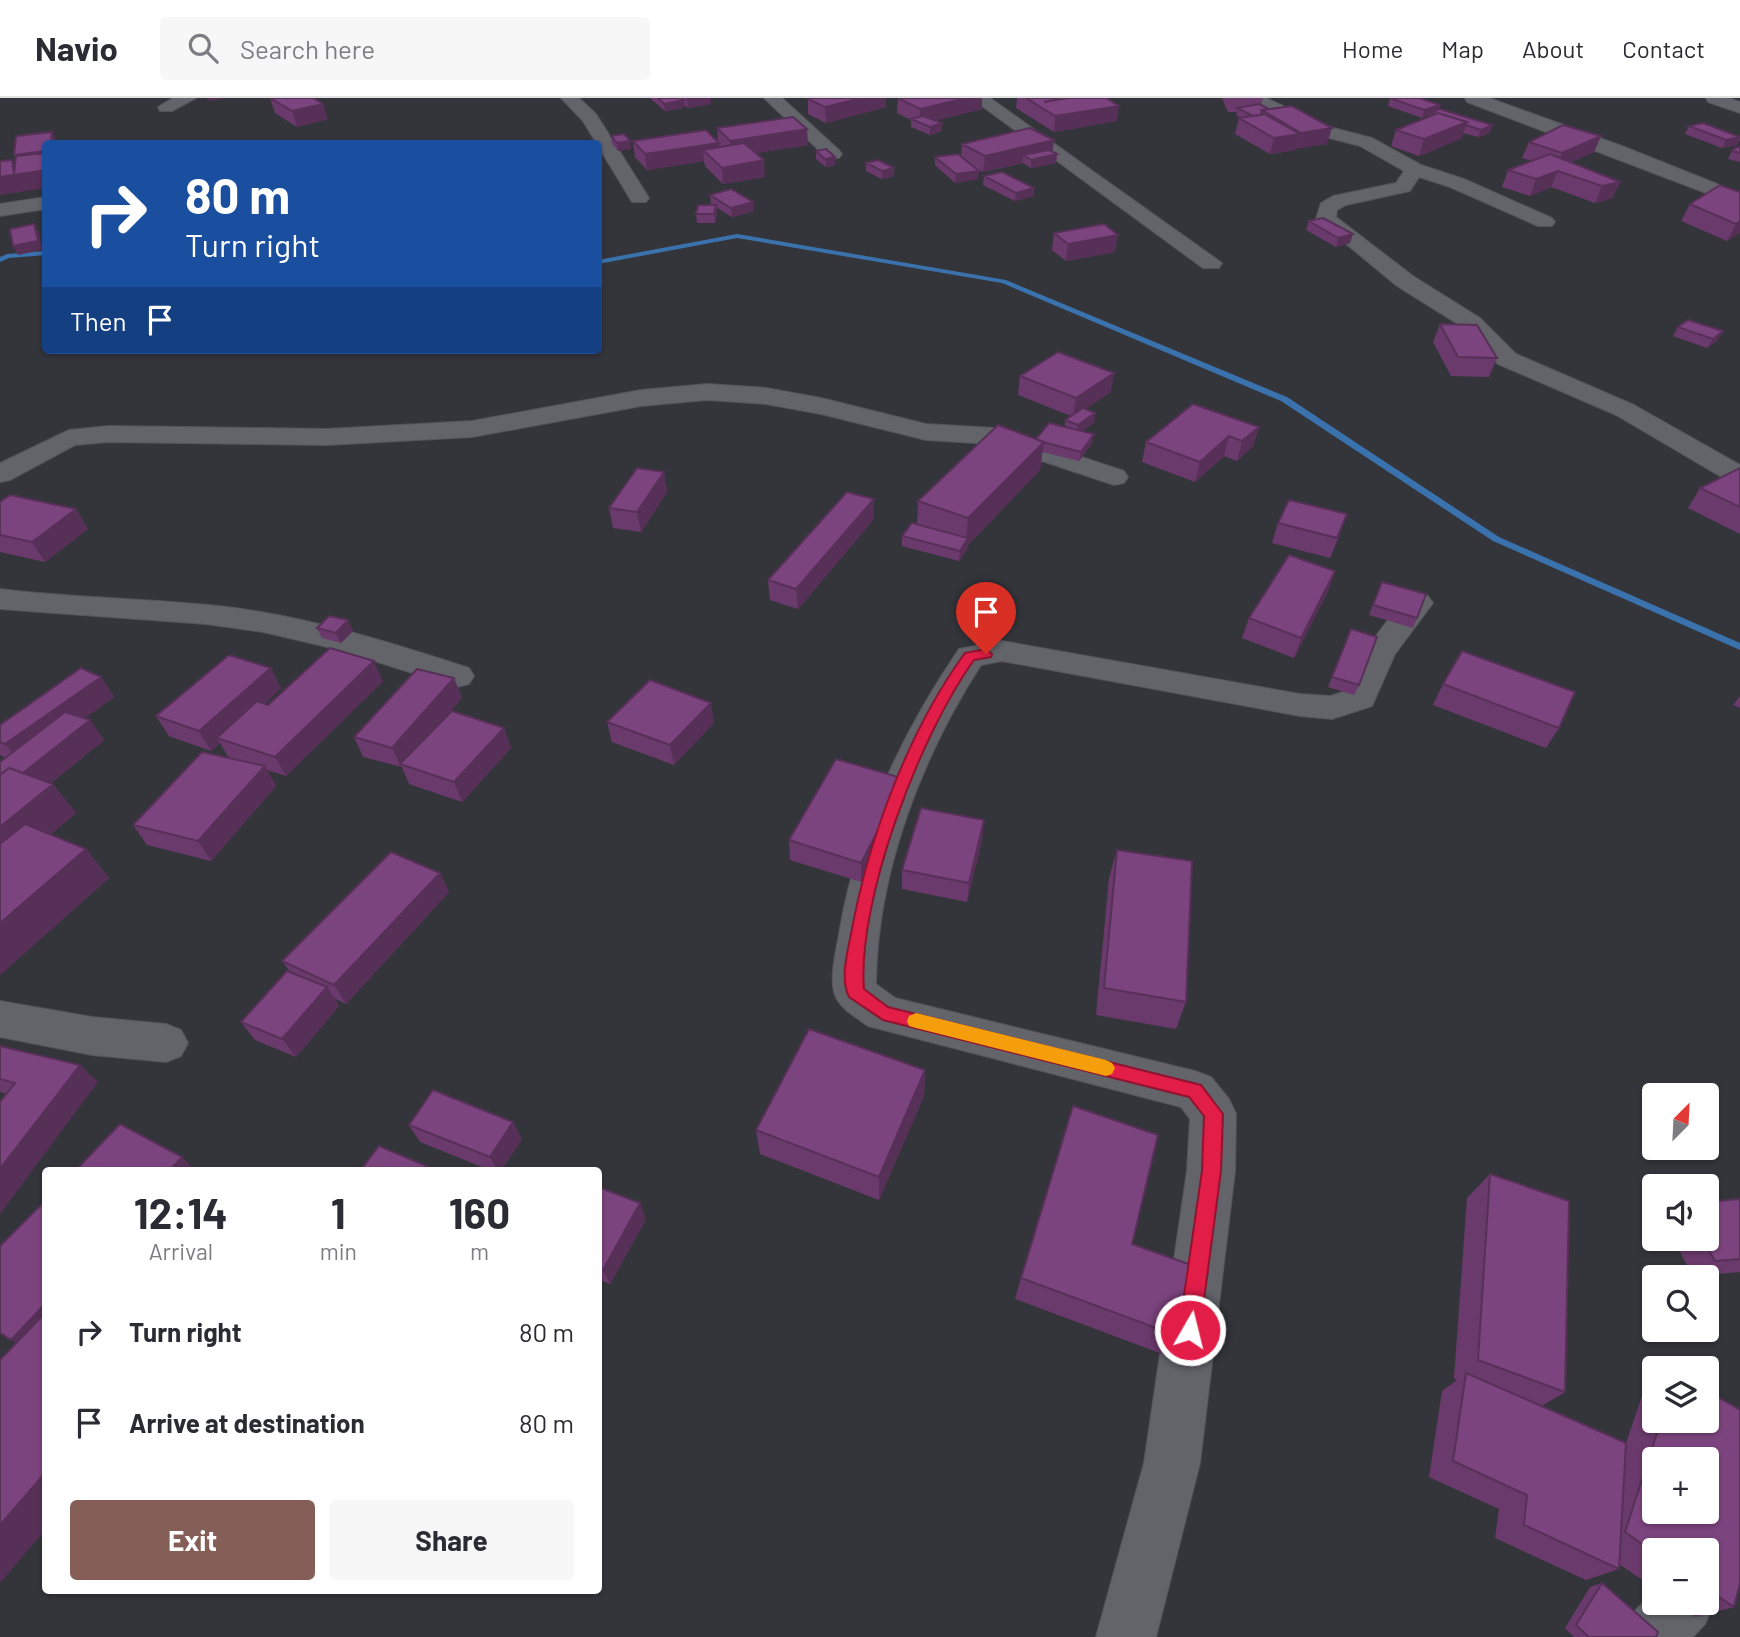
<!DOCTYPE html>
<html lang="en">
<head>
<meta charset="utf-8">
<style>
	:root { --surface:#fff; --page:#f7f7f7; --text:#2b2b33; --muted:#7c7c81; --line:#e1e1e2; --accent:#855f57 }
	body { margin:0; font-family:Barlow,sans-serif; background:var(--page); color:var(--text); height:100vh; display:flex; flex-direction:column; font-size:26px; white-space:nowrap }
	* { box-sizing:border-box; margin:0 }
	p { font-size:23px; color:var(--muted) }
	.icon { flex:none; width:38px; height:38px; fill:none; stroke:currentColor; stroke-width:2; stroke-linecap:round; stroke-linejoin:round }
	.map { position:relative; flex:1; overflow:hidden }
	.panel { position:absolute; left:42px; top:1069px; width:560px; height:427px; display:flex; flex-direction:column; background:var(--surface); border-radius:7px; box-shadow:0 2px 5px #0004 }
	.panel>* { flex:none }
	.banner { position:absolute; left:42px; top:42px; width:560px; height:214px; border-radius:7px; box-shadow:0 2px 5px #0004; background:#1a4fa0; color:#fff; overflow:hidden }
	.needle { width:46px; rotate:24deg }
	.buttons { position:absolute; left:1642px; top:985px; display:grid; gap:14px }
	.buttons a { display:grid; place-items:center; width:77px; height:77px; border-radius:7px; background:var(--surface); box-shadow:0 2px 5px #0004; font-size:35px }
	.pin { position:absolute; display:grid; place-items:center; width:60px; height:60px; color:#fff; margin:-72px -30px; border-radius:50% 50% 50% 0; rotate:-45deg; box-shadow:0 0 7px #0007 }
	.pin .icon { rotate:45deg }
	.me { position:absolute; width:77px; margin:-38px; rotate:8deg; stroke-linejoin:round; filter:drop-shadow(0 0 5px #0008) }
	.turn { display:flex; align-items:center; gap:24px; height:147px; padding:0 28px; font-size:32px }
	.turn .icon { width:91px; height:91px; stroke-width:2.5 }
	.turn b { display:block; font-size:49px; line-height:60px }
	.then { display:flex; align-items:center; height:66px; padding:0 28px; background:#0003; gap:14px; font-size:26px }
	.eta { display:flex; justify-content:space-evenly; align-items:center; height:119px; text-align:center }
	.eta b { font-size:42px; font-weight:700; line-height:49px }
	.cta { display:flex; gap:14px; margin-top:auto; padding:14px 28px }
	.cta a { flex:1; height:80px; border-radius:7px; background:var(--accent); color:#fff; font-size:28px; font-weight:700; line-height:80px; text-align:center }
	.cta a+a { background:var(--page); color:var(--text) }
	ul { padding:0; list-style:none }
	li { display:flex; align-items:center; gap:21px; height:91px; padding:0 28px }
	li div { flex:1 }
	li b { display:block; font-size:26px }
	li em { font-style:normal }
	header { display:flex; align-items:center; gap:42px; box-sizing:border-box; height:98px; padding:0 35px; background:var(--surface); border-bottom:2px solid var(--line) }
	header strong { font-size:33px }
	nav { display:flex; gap:38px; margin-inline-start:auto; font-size:24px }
	.search { width:490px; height:63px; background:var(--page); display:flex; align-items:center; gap:18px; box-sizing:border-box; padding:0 24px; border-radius:7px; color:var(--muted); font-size:26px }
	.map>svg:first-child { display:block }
</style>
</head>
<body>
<header>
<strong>Navio</strong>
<div class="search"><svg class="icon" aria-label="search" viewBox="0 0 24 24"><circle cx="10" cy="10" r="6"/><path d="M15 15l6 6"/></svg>Search here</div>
<nav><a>Home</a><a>Map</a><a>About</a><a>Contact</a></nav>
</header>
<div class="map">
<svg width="1740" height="1539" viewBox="0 0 1740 1539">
	<rect width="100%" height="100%" fill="#34353b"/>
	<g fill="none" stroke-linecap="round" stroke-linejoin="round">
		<!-- stream -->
		<path fill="#3a72ae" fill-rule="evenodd" d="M737,136L1006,182L1287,299L1499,439L1740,545V552L1493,443L1281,303L1002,185L737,140L598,166V162Z
			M46,153V157L9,160L0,164V159L7,156Z"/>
		<defs>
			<path id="street" d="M173,0H196L172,13H160L158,9Z
				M561,0H579L596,16L649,100L646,104H632L583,23Z
				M764,0H782L839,52L842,56L839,60H827Z
				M971,0H990L1222,165L1219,170H1203Z
				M1244,0H1266L1326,28L1372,40L1421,67L1464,81L1552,120L1555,124L1552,128H1538L1450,89L1419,79L1410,93L1346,107L1337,112L1336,119L1413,178L1480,220L1516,256L1634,307L1740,367V386L1730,384L1616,317L1498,266L1464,230L1397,188L1316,121L1321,105L1333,98L1396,85L1404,73L1360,48L1314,36Z
				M1465,0H1489L1622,48L1740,95V108L1467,4Z
				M1706,0H1729L1740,4V15L1708,4Z
				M46,99V111L0,118V106Z
				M707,286L766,290L821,300L926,326L994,330L1124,373L1128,379L1124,385L1114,387L991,346L926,342L821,316L766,306L707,302L641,308L472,339L327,347L108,344L75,347L10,382L0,384V365L69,332L108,328L327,331L472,323L641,292Z
				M0,491C78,501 157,500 235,510C315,521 392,545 469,570L474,578L469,586L457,589L336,551L263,534L206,526L0,511Z
				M1417,495L1428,498L1433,505L1395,556L1372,608L1332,621L1300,618L1002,563L981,567C921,660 877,775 876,886L895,900L1195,973L1211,979L1229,1001L1236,1016L1235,1073L1200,1365L1156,1539H1096L1144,1365L1187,1073L1190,1021L1181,1009L868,928C856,919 838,910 834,894C830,877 836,853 839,836C856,733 901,636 959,551L1002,543L1300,596L1330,598L1346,593L1369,547L1406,498Z
				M0,903L92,919L166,926L181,932L188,945L181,958L166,964L92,957L0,939Z
				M1706,1487L1714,1505L1705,1526L1693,1539H1621L1630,1518L1654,1493V1505H1706Z"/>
		</defs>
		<!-- street casing -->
		<use href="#street" stroke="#535459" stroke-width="2"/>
		<!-- street -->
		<use href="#street" fill="#62646a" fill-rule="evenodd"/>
	</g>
	<!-- wall -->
	<path fill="#6b3a6c" d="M270,0H314L328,21L297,29L275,15Z
		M650,0H711V6L688,10L684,7V10L665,13Z
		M810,0H886V9L826,25L808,16V1Z
		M898,0L982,11L936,22L942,25V33L930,37L911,29V22L897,15Z
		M1017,0H1106L1117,23L1054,34L1016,10Z
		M1222,0H1263L1261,7L1327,46L1296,50V52L1270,56L1235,36L1239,20H1241L1236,17L1237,14H1228Z
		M1390,0L1440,7L1439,11L1490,35L1478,39L1463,35L1462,40L1419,58L1391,48L1396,32L1429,19V17L1422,20L1388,8Z
		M1689,28L1740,39V41L1737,47L1722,50L1685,36Z
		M717,30L808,47L756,55L765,79L723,86L705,68L704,63L647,72L635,59L633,43L718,44Z
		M611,38L630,43L631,51L618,53L612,46Z
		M1601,38L1594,54L1571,64L1620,84L1612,100L1595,105L1551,89L1530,98L1502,89L1508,72L1532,63L1522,60L1529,44Z
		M1054,42L1052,54L1057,56L1056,65L1031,70L1023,65L983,74L976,70L978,81L955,85L935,67V59L961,58L962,46Z
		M1740,49V64L1728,61L1732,53Z
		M816,53L835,59V67L826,69L816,61Z
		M866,65L894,70V78L882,81L866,73Z
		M984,78L1034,98L1015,103L983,87Z
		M1740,94V134L1727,143L1681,123L1690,106Z
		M710,97L754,113L732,119L716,109L717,116L715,125H697L696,116L713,107L711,106Z
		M1309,123L1350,145L1336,149L1306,132Z
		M1054,135L1115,154L1066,163L1052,152Z
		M1440,226L1497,260L1489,279L1451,278L1433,244Z
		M1678,229L1717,243L1707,250L1673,238Z
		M1020,278L1111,294L1085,311L1095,315L1094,325L1082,333L1092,345L1079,363L1042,354L1040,372L968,447V450L959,463L902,448V438L917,426L918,403L1036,341L1065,328V322L1071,318L1018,297Z
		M1259,329L1253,348L1237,363L1224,358L1195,384L1142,364L1146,344Z
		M1740,370V436L1688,410L1700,390Z
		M664,374L667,394L641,434L613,430L609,410Z
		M874,401V421L798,511L770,502L768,482Z
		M0,404L76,411L88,431L45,464L0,454Z
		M1278,425L1340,436L1330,460L1272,445Z
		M1335,473L1328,493L1294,560L1242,540L1249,520Z
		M1382,484L1417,520L1413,530L1369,517Z
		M317,530L353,533L341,545L322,540Z
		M1351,531L1359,587L1354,597L1328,589Z
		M101,579L114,599L84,620L90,622L104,642L51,685L53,686L76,715L51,736L86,751L109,780L0,877L6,660L0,657V627Z
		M454,580L462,600L439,626L504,630L511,650L462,704L409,686L402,669L363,659L354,639Z
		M383,583L286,678L267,672L276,688L211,763L147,747L133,727L235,662L229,660L220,645L211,653L169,638L156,618L281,590L264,606L268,607Z
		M1443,586L1559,630L1546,650L1433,607Z
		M1740,598V610L1733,607Z
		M607,624L714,625L674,667L612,644Z
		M905,701L861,784L790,762L789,742Z
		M982,742L967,804L902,791V772Z
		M1117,752L1186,904L1176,931L1096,917L1109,780Z
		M440,775L449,794L346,906L334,900L339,908L296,959L255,942L241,924L291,875L282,863Z
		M0,948L98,984L7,996L0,994Z
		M925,972L924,998L879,1102L760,1056L756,1032Z
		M409,1027L522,1041L501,1073H492L420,1044Z
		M1490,1076L1565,1294L1542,1308L1626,1345L1644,1292L1654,1287V1323H1706L1734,1509L1695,1519L1675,1505H1706V1452H1654V1490L1619,1466V1471L1586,1482L1495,1440L1499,1411L1429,1379L1442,1293L1457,1282L1454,1280L1467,1100Z
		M598,1089L646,1121L610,1186L598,1181Z
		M1740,1101V1174L1693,1178L1673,1141H1706Z
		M1132,1146L1194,1244L1181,1263L1015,1201L1021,1180Z
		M1602,1485L1656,1539H1574L1565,1530L1590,1489Z"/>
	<!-- shaded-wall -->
	<path fill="#573058" d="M206,0H225L208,3Z
		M687,0H711V6L688,10Z
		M862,0H886V9L826,25L825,9Z
		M966,0H982V11L922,26L919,25L920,11Z
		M684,2V10L665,13L664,6Z
		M323,6L328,21L297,29L292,13Z
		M1440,7L1437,15H1430L1429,17L1422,20L1424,12Z
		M1119,8L1117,23L1054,34L1055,18Z
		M1467,24L1462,40L1419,58L1424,41Z
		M942,25V33L930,37V29Z
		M1492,27L1490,35L1478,39L1481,32Z
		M1332,30L1327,46L1296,51L1301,35Z
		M807,31L808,47L731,59L730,43Z
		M52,34L58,46H51Z
		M1300,36L1296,52L1270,56L1274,40Z
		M1601,38L1594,54L1556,71L1562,55Z
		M1740,39L1737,47L1722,50L1726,42Z
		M1054,42L1052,57L1057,56L1056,65L1031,70V62L1023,57V65L983,74L985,58Z
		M630,43L631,51L618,53L617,45Z
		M719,45L721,61L703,52L704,63L647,72L645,56Z
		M46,53V70L22,73L14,57Z
		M835,59V67L826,69L825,61Z
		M12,62L19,76L46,72V90L0,97V79Z
		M764,62L765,79L723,86L722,70Z
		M894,70V78L882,81V73Z
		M979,73L978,81L955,85L956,76Z
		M1558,73L1551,89L1530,98L1536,81Z
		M1620,84L1612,100L1595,105L1602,88Z
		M1034,90V98L1015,103L1016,95Z
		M753,104L754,113L732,119L731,110Z
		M716,107L717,116L715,125L714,116Z
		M1740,123V134L1727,143L1736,126Z
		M34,126L39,135L42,152L18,157L13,148Z
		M1353,136L1350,145L1336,149L1338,140Z
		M1118,137L1115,154L1066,163L1068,146Z
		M1723,233L1717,243L1707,250L1713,241Z
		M1114,275L1111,294L1073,319L1076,300Z
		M1095,315L1094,325L1076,336L1078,327Z
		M1259,329L1253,348L1237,363L1242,343Z
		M1094,336L1092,345L1079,363L1081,354Z
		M1229,338L1224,358L1195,384L1200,364Z
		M1044,344L1040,372L968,447V450L959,463L960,453L966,443L968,420Z
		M664,374L667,394L641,434L637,414Z
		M874,401V421L798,511L796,491Z
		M76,411L88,431L45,464L32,444Z
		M1335,473L1328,493L1294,560L1301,540Z
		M348,522L353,533L341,545L336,535Z
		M374,563L383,583L286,678L275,659Z
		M271,570L281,590L223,642L217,640L220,645L211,653L199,633Z
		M101,579L114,599L21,666L5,646Z
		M454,580L462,600L403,667L400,666L401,669L392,650Z
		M711,605L714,625L674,667L670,647Z
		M90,622L104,642L0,726V693Z
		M504,630L511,650L462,704L454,684Z
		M265,668L276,688L211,763L198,743Z
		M905,681V701L861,784V765Z
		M53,686L76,715L0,780V729Z
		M984,722L982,742L967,804L969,785Z
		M86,751L109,780L0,877V825Z
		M440,775L449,794L346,906L334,887Z
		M327,889L339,908L296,959L282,941Z
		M80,967L98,984L0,1116V1071Z
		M925,972L924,998L879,1102V1079Z
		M513,1024L522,1041L501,1073H498L490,1059Z
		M182,1059L196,1073H169Z
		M640,1105L646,1121L610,1186L603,1172Z
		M46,1205V1261L11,1242Z
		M46,1374V1431L0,1485V1427Z"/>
	<!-- building -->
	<path fill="#7c447e" stroke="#573058" stroke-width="2" fill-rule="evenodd" d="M270,0H313L323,6L292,13Z
		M658,0H681L684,2L664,6Z
		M810,0H862L825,9L808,1Z
		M898,0H966L920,11Z
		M1026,0H1062L1044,4L1068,0H1106L1119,8L1055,18Z
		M1390,0H1419L1440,7L1424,12Z
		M1259,6L1269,11L1262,12L1261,17L1253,18L1237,10Z
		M1292,8L1332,30L1301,35L1262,12Z
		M1440,11L1492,27L1481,32L1466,27L1467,24L1438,15L1434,16L1430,15Z
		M1438,15L1467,24L1424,41L1396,32Z
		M1264,16L1300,36L1274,40L1239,20Z
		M923,18L942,25L930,29L911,21Z
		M793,19L807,31L730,43L717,30Z
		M1703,25L1740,39L1726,42L1689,28Z
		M1563,27L1601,38L1562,55L1529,44Z
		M1030,30L1054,42L985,58L962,46Z
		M706,32L719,45L645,56L633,43Z
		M52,34L51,46H46V53L14,57L16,38Z
		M624,36L630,43L617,45L611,38Z
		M744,45L764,62L722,70L703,52Z
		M1737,49H1740V55L1732,53Z
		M826,51L835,59L825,61L816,53Z
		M1049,52L1057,56L1031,62L1023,57Z
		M46,55V72L0,79V63L12,62L14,76L16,58Z
		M958,56L979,73L956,76L935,59Z
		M1550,56L1620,84L1602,88L1558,73L1536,81L1508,72Z
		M878,62L894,70L882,73L866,65Z
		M1002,74L1034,90L1016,95L984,78Z
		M1720,87L1740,94V123L1736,126L1690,106Z
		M731,91L753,104L731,110L710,97Z
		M698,107H716L714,116H696Z
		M1323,120L1353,136L1338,140L1309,123Z
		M34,126L38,143L13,148L10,131Z
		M1104,126L1118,137L1068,146L1054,135Z
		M1688,222L1723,233L1713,241L1678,229Z
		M1440,226L1477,227L1497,260L1458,259Z
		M1058,254L1114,275L1076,300L1020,278Z
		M1193,306L1259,329L1242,343L1229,338L1200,364L1146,344Z
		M1083,310L1095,315L1078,327L1065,322Z
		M1049,325L1094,336L1081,354L1043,344L1036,341Z
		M998,327L1044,344L968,420L918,403Z
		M637,370L664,374L637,414L609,410Z
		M1740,370V409L1700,390Z
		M847,394L874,401L796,491L768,482Z
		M10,397L76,411L32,444L0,437V404Z
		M1289,402L1347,416L1337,440L1278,425Z
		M912,425L968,440L960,453L902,438Z
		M1289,457L1335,473L1301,540L1249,520Z
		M1382,484L1426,496L1417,520L1373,507Z
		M329,518L348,522L336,535L317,530Z
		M1351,531L1377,539L1359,587L1332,579Z
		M330,550L374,563L275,659L217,640L257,603L268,607Z
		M1462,553L1575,594L1559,630L1443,586Z
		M229,557L271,570L199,633L156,618Z
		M81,570L101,579L5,646L0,644V627Z
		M417,571L454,580L392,650L354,639Z
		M650,582L711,605L670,647L607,624Z
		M452,613L504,630L454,684L400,666Z
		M65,614L90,622L23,675L9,670L0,677V664Z
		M202,654L265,668L198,743L133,727Z
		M836,661L905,681L861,765L789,742Z
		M9,670L53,686L0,729V677Z
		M921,710L984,722L969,785L902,772Z
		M25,726L86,751L0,825V746Z
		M1117,752L1192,763L1186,904L1104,890Z
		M391,754L440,775L334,887L282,863Z
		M287,873L327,889L282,941L241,924Z
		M809,931L925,972L879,1079L756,1032Z
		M0,948L80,967L0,1071V1004L15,985L0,981Z
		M433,992L513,1024L490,1059L409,1027Z
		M1073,1008L1158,1037L1132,1146L1208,1173L1194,1244L1021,1180Z
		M120,1026L182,1059L169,1073H75Z
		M379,1048L438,1073H360Z
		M1490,1076L1569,1103L1565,1294L1478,1262Z
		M598,1089L640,1105L603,1172L598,1170Z
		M1740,1101V1161L1715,1163L1702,1141H1706V1104Z
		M46,1102V1205L11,1242L0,1235V1148Z
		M46,1214V1374L0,1427V1262Z
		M1466,1275L1626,1345L1619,1471L1524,1427L1527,1397L1453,1363Z
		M1706,1292L1740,1312V1485L1734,1509L1706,1490V1452H1654V1454L1625,1434L1661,1323H1706ZM1654,1362H1706V1414H1654Z
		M1602,1485L1658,1534L1656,1539H1589L1576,1527Z"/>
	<!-- route -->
	<path fill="#e11d48" stroke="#92132f" stroke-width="2" d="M986,551L992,556L991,559L974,562C921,635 857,801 864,891L888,909L1201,987L1223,1016L1221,1073L1200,1232L1197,1240L1190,1243L1182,1240L1179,1232L1202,1073L1204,1018L1189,999L883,922L849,899C840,881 847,856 851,836C868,742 908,633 965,555Z"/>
	<!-- slow -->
	<path fill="#f59e0b" d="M916,915L1106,962L1112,965L1115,970L1112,976L1106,978L916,930L909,928L907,923L909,918Z"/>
</svg>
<div class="buttons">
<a><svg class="needle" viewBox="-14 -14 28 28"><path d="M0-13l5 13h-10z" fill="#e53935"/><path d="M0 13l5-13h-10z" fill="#7c7c81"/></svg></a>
<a><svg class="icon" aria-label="sound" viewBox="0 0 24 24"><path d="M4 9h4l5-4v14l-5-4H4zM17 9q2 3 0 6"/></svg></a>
<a><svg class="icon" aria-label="search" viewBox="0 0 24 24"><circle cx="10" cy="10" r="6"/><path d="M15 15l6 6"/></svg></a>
<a><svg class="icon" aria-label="layers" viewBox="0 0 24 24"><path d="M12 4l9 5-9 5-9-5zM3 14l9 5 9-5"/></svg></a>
<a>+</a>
<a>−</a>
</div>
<div class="pin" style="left:986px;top:556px;background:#d93025"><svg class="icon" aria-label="arrive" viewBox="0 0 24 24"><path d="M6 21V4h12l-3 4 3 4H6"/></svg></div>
<svg class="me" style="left:1190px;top:1232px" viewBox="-20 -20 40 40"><circle r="17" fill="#e11d48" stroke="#fff" stroke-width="3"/><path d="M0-11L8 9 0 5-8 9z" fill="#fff"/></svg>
<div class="banner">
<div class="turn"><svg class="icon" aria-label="right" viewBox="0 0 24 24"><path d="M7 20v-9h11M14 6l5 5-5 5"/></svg><div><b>80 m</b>Turn right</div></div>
<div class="then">Then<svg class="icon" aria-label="arrive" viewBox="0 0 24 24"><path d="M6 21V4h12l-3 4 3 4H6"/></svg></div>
</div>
<section class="panel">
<div class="eta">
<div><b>12:14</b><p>Arrival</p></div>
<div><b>1</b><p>min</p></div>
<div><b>160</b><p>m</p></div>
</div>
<ul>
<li><svg class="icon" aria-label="right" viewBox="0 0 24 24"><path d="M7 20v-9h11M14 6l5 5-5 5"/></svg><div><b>Turn right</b></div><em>80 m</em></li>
<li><svg class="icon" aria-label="arrive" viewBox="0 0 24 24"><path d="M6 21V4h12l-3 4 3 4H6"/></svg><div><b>Arrive at destination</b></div><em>80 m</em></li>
</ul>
<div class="cta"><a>Exit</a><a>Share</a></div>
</section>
</div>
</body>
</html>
